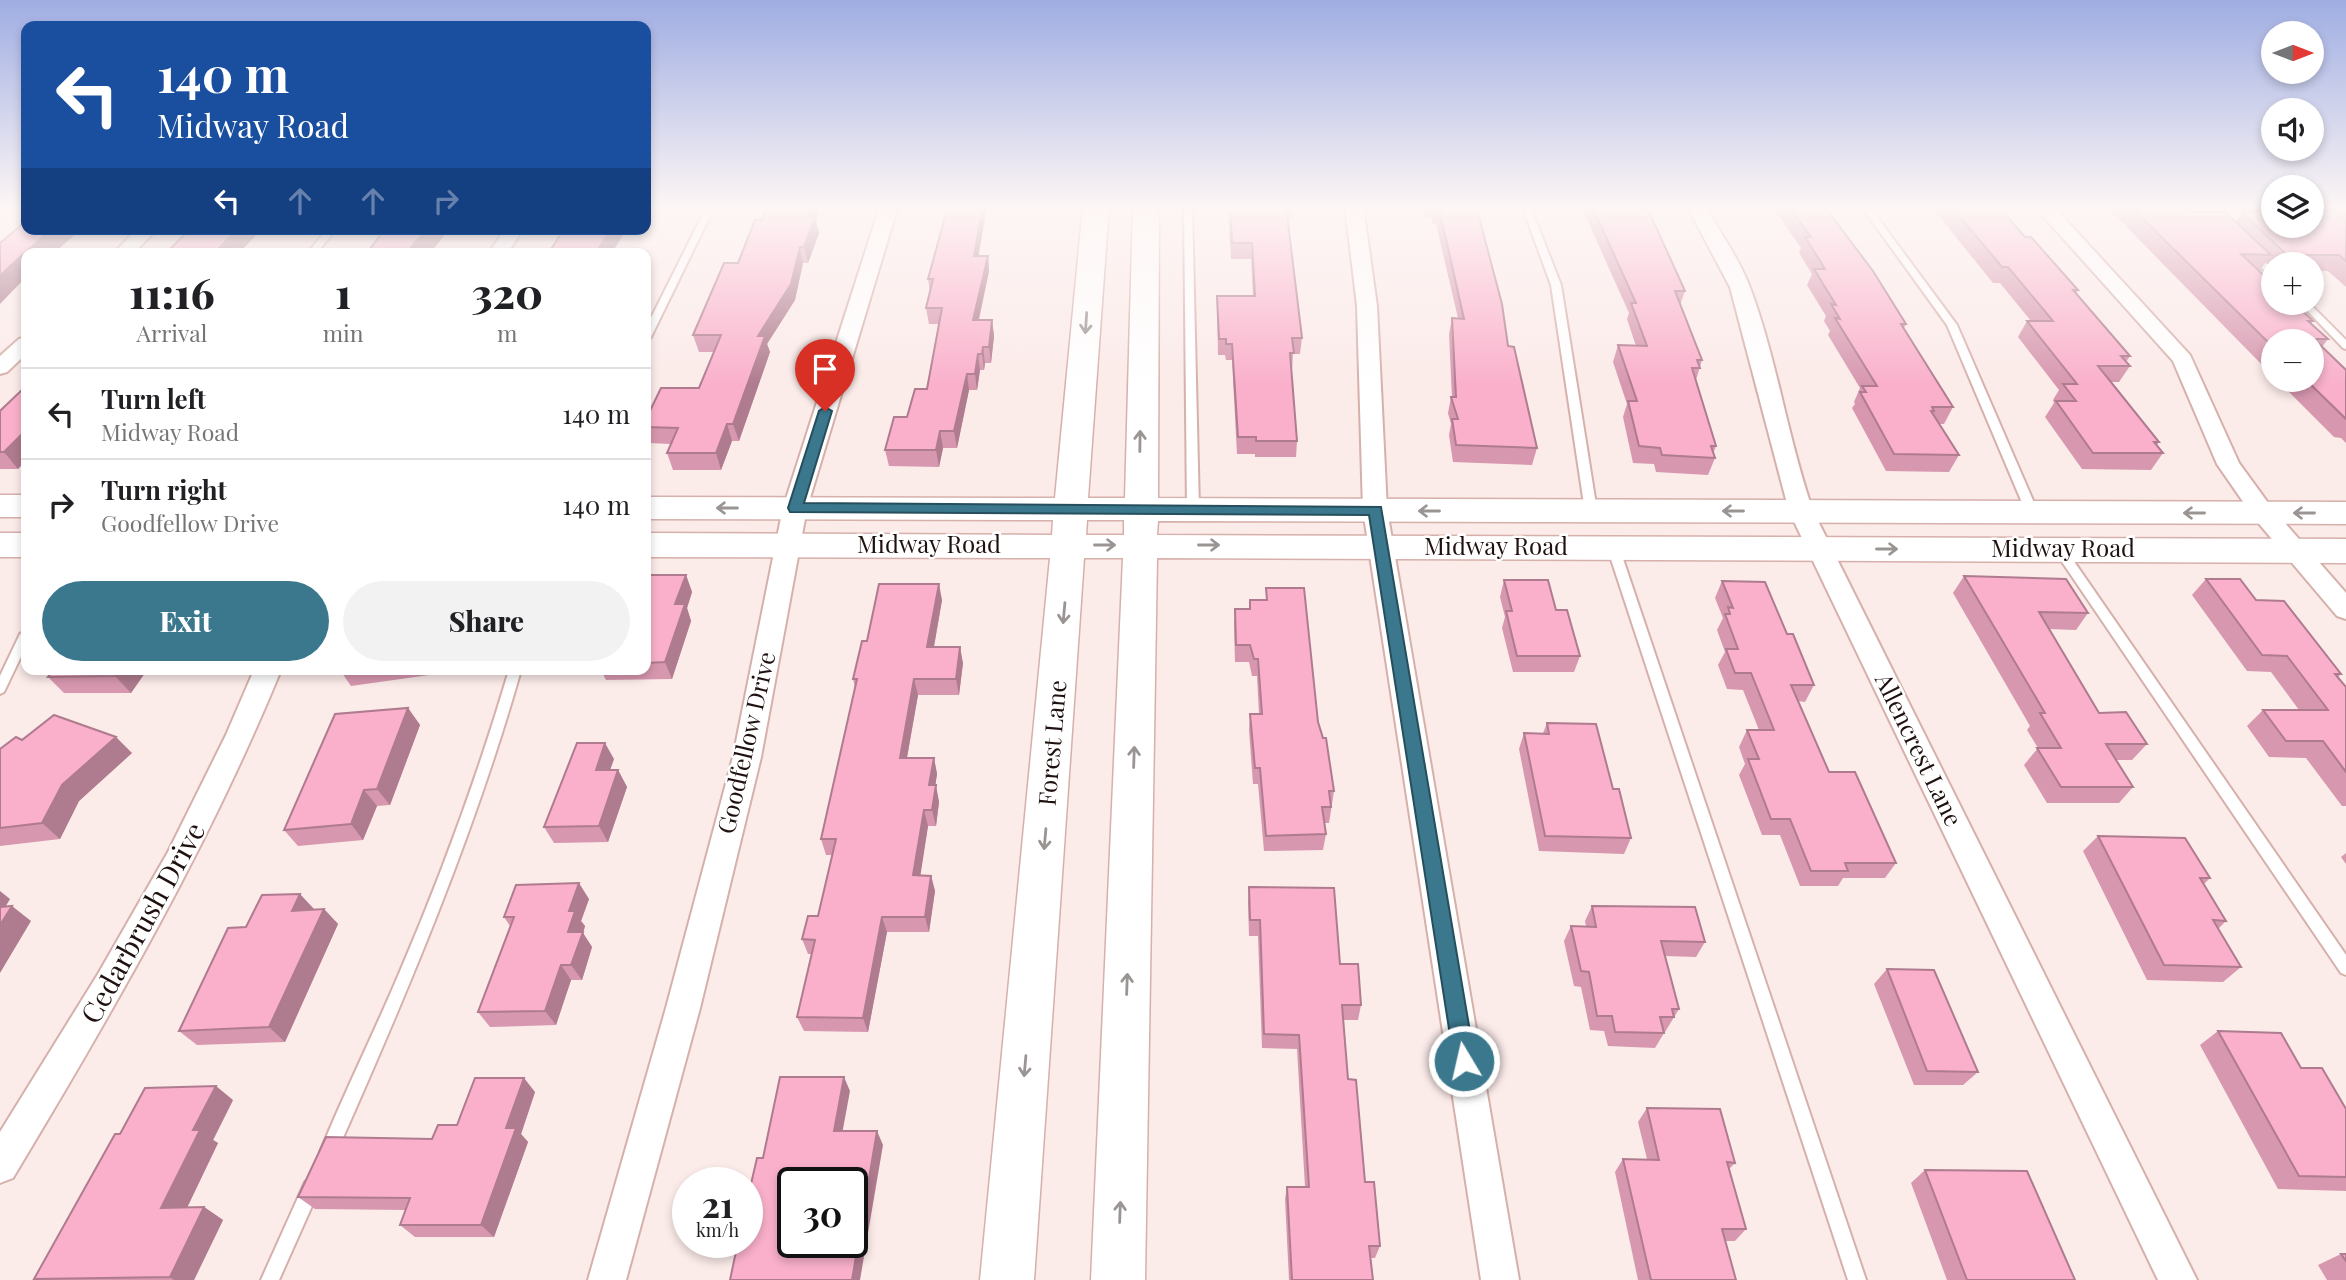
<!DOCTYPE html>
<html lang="en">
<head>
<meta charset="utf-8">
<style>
	:root { --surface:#fff; --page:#f2f2f2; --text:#202124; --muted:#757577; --line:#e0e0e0; --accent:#3b788e }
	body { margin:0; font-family:"Playfair Display",serif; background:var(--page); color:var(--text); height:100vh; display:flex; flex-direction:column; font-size:26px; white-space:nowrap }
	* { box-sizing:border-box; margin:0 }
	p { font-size:23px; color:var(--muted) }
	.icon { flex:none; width:38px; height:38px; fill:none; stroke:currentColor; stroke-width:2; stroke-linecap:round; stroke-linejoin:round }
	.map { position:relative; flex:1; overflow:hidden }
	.drawer { position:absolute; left:21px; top:248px; width:630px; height:427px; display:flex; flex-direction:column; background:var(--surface); border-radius:14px; box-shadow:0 4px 10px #0003 }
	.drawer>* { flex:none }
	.hud { position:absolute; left:21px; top:21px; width:630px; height:214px; border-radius:14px; box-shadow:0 4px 10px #0003; background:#1a4fa0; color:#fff; overflow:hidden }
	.needle { width:46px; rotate:90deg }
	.buttons { position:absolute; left:2261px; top:21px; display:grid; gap:14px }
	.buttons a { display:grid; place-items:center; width:63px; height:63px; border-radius:50%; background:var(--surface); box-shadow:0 4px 10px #0003; font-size:35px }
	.speed { position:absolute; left:672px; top:1167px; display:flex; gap:14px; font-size:35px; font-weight:700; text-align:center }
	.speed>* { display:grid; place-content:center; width:91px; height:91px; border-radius:50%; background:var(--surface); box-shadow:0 4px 10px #0003; line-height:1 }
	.speed small { font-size:18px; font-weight:400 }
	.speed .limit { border:4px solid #111; border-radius:10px; background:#fff; color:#111 }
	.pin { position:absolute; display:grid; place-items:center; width:60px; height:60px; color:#fff; margin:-72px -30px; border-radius:50% 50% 50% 0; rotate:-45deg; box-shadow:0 0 7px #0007 }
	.pin .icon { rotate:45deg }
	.me { position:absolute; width:77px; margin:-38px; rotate:351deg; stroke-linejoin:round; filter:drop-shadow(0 0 5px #0008) }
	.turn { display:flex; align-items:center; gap:24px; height:147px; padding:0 21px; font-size:32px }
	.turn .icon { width:91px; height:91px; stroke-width:2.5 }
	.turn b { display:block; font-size:49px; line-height:60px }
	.lanes { display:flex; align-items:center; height:66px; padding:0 21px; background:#0003; justify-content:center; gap:35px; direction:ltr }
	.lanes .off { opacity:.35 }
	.eta { display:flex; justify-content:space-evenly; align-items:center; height:119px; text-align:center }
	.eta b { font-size:42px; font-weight:800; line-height:49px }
	.button { display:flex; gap:14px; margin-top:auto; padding:14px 21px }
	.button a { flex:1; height:80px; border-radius:42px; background:var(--accent); color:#fff; font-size:28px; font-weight:800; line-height:80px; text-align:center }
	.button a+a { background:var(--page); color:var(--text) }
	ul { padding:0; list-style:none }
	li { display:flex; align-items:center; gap:21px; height:91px; padding:0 21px; border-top:2px solid var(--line) }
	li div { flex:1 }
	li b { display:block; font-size:26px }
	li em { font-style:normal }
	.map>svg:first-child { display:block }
</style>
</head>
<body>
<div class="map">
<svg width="2346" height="1280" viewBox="0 0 2346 1280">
	<rect width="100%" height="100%" fill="#fbebe9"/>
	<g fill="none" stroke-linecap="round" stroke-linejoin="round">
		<defs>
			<path id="lane" d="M707,206H715L651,337L646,340V328Z
				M1184,206H1192L1199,510L1193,514L1187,510Z
				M1522,206H1530L1561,285L1597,511L1591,515L1585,511L1551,285Z
				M1861,206H1869L1957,325L2038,512L2036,515H2028L2026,512L1947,325Z
				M2196,206H2205L2222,222V226H2216Z
				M327,229H336L316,254H307Z
				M2253,252L2273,269V277L2270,276L2250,257V253Z
				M2300,303H2309L2346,340V349L2343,348Z
				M1613,543L1619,547L1866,1280H1848L1607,547Z
				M2060,546L2064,547L2346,955V975L2341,973L2056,553L2054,550Z
				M26,630V646L4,692L0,694V676L20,634Z
				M509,670H521C473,839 405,998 334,1158L328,1160L322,1158L320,1152C344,1093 373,1035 398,976C441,876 478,775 509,670Z
				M311,1179L317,1182L320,1188L279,1280H261L305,1182Z"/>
			<path id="street" d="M880,206H898L807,508L761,757L700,1008L626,1280H588L666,1008L733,757L783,508Z
				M1345,206H1363L1377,306L1387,510L1519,1280H1481L1363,510L1357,306Z
				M1687,206H1705C1720,232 1738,257 1749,285C1777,358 1787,437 1813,511L2197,1280H2158L1789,511L1730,287Z
				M2034,206H2053L2190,355L2239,463L2271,507L2346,593V619L2337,616L2255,519L2217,464L2173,361Z
				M137,229H157L133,254H113Z
				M505,229H523L507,254H488Z
				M26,337V354L7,372L0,374V356L19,339Z
				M254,670H281C208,848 112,1013 13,1178L0,1183V1132L98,974L168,852L226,735Z"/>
			<path id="secondary" d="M1083,206H1109L1088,498H1125L1133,206H1159L1158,498L2346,502V524L1158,521L1157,535L2346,539V563L1157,558L1145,1280H1091L1123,558H1084L1034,1280H980L1050,558L646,557V533L1052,535L1053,520L646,519V497L1055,498ZM1087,520H1124V535H1086Z
				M0,495H26V517H0Z
				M0,533H26V557H0Z"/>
		</defs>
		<!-- lane casing -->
		<use href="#lane" stroke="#d6b0aa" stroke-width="4"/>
		<!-- street casing -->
		<use href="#street" stroke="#d6b0aa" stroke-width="4"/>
		<!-- secondary casing -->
		<use href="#secondary" stroke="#d6b0aa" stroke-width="3"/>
		<!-- lane -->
		<use href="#lane" fill="#fff" fill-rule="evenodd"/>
		<!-- street -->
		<use href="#street" fill="#fff" fill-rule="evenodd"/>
		<!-- secondary -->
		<use href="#secondary" fill="#fff" fill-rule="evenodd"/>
	</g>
	<!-- wall -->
	<path fill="#d797af" d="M1228,206H1293V217H1287L1302,338L1300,354H1293L1292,370H1291L1297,441L1296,457H1255V454H1237L1232,360H1226L1225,355H1218L1217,296H1253L1251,259H1231Z
		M1423,206H1476L1508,346L1537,448L1532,465L1453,462L1449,435L1451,424L1448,413L1451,397H1452L1449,334L1452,318H1458L1436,224H1433L1431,217H1425Z
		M1581,206H1646L1685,291L1680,305L1702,360L1696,380L1716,446L1713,454L1715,458L1708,475L1656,472L1654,464L1633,463L1623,417L1627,404L1613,362L1618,345L1636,346L1627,319L1629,313Z
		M1772,206H1824L1906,324L1904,328L1953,407L1944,424H1939L1959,455L1949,472L1886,471L1852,408L1855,404L1854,402L1860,388L1828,335L1830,331L1824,321L1826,316L1807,285L1812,274L1799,253L1801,248Z
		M1931,206H1998L2025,237L2078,290L2076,294L2130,356L2126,362L2130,366L2119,382H2111L2159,442L2157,445L2163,453L2151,470L2082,469L2045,417L2054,403L2053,400L2059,390L2018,337L2027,321H2031L2000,283H1993Z
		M2106,206H2187L2194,212L2236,222L2242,212L2235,206H2273L2346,214V287L2328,271H2312V264H2273V268L2266,262L2260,270H2259L2313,321L2311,324L2328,339L2322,347L2346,370V443L2341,438L2334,437L2277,380H2312L2273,341V376Z
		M816,221L819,233L808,263H803L795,300L767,344L770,352L739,441H732L721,470H673L667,453L671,444L648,443L646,437V419L699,388L715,352H699L693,335L738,263Z
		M978,256H988L989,271L979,320H992L994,336L991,363H985L984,370H980L977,390H969L957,448H943L939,467L889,466L885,450L927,389L939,324H929L926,308L930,292L928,279Z
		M26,386V460L18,469H0V411Z
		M646,575H686L692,592L687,608L691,621L672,679L606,680L601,670H646Z
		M1964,576L2088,613L2076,630L2049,629L2099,713L2147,744L2132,760H2116L2133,787L2119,803H2047L2024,765L2038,748L2027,730L2030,726L1953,593Z
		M2206,579L2256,600L2341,674L2338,677L2346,687V806H2342L2306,758L2269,757L2247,726L2263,710H2299L2271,672L2247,671L2192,595Z
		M1504,580L1556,610L1580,656L1574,672H1513L1502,628L1505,617L1500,597Z
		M1722,581L1787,634L1814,685L1805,702L1798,701L1829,772L1896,863L1885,878H1843L1838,886H1800L1780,835H1762L1739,775L1745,764L1739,747L1747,730H1759L1743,690L1727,689L1718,665L1725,652L1717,630L1723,618L1715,598Z
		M1266,588L1318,722L1334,791L1329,823H1324L1326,834L1323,850L1264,851L1258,784H1253L1249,730L1250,714H1259L1257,676H1252L1249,662H1235L1234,626L1235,609H1249L1250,600H1266Z
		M942,600L934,647L963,663L959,695H918L907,758H934L937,774L935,785L939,802L936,826H928L920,875L931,876L935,891L929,932H887L868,1032L804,1031L797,1017L812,954H808L802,939L818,916L832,855H826L821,839L855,687L853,679L867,641Z
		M147,670L131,693H64L48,677Z
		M340,670H465L351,686Z
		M408,708L420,725L390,805L377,806L363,840L298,846L284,830Z
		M1547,723L1631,838L1624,854L1539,851L1519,749L1524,733H1543Z
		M22,740L132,753L79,801L60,839L0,846V749Z
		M614,759L610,770H618L627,787L608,842L554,843L544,827Z
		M2098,836L2210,878L2204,884L2226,921L2218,929L2241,967L2223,982L2147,980L2083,851Z
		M2346,853V864L2341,857Z
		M1249,887L1340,964L1361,1005L1358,1020H1343L1348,1079L1365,1182L1380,1246L1375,1258H1371L1373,1280H1289L1285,1199L1287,1187H1305L1297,1049L1262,1048L1258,936H1249L1248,902Z
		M589,899L581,921L585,926L583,933L592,947L582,980H571L556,1025L490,1027L478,1012L510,926L504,917Z
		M1592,906L1705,942L1696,957L1665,956L1679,1009L1665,1032H1663L1664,1033L1655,1048L1608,1046L1604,1031L1590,1030L1581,987L1574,986L1564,941L1571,926H1586L1585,921Z
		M324,909L338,924L285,1042L197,1045L179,1031L246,927L314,910Z
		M1887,969L1978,1072L1963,1085H1914L1874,984Z
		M2218,1031L2301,1068L2346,1109V1191L2278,1189L2200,1045Z
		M535,1092L521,1134L528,1142L494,1237H415L400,1225L406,1210L315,1209L298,1197L432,1139L457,1125Z
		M233,1100L213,1140L218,1143L187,1208L204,1207L223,1220L194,1280H35Z
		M1647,1108L1735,1163L1729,1169L1746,1229L1735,1241H1725L1736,1280H1638L1615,1172L1623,1159H1647L1638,1122Z
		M1925,1170L2075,1280H1947L1911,1183Z
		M2341,1254H2346V1280H2327L2318,1265Z"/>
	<!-- shaded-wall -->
	<path fill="#af7b8e" d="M812,206H821L816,221L819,233L808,263L804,247L808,217Z
		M983,206H987L976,271L974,256Z
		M52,229H77L79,231L53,254H26V277L0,304V276L10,266Z
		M238,229H262L238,254H213Z
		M430,229H449L436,246L427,254H406L416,241Z
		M611,229H627L611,254H595Z
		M800,247L803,263L795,300L767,344L770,352L739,441L733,424L758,336Z
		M988,256L989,271L975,336L973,320Z
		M992,320L994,336L991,363L989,347Z
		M983,347L985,363L984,370L982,354Z
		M978,354L980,370L977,390L975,374Z
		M967,374L969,390L957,448L954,431Z
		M727,424L732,441L721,470L716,453Z
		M940,431L943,448L939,467L936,450Z
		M23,433L26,437V460L18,469L4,452Z
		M686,575L692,592L687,608L691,621L672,679L665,662L675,604Z
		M939,584L942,600L931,663L927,647Z
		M960,647L963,663L959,695L956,679Z
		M120,670H147L131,693L115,676Z
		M914,679L918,695L904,774L900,758Z
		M408,708L420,725L390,805L377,789Z
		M116,737L132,753L79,801L60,839L42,823L62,785Z
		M605,743L614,759L604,787L596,770Z
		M934,758L937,774L933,802L929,785Z
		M618,770L627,787L608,842L599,826Z
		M936,785L939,802L936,826L932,810Z
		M364,790L377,806L363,840L351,824Z
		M924,810L928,826L918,891L913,875Z
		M931,876L935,891L929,932L925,917Z
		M579,883L589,899L581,921L585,926L583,933L592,947L582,980L571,965L568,932L569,911Z
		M0,891L10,899L0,916Z
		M300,894L314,909L292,911Z
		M12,906L31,921L0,973V925Z
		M324,909L338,924L285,1042L269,1027Z
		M882,917L887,932L868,1032L863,1018Z
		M561,965L571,980L556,1025L545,1011Z
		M844,1077L850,1091L840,1145L834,1131Z
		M524,1078L535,1092L521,1134L528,1142L494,1237L481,1225L506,1128Z
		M216,1086L233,1100L213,1140L218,1143L181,1220L161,1208L193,1130Z
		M877,1131L883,1145L860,1280H852Z
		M204,1207L223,1220L194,1280H174L170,1277Z"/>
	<!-- building -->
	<path fill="#fab0cb" stroke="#af7b8e" stroke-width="2" fill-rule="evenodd" d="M768,206H812L808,217H815L804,247H800L791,284L758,336H765L733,424H727L716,453H667L678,428L646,427V419L661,388H699L721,335H693L724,263H738L755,220H762Z
		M948,206H983L974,256H988L973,320H992L989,347H983L982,354H978L975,374H967L954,431H940L936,450H885L894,417H907L915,389H927L942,308H926L933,279H928Z
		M1230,206H1286L1302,338H1292L1294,353H1290L1297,441H1256V437H1238L1232,344H1226V339H1219L1217,296H1255L1252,243H1232Z
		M1435,206H1476L1502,304L1508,346L1514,347L1537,448L1456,445L1452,419H1458L1451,397H1456L1452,318L1464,319L1439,208H1436Z
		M1592,206H1646L1656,227L1685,291H1675L1702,360H1697L1700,368H1692L1716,446H1711L1715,458L1662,455L1660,448L1639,446L1628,401H1637L1618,345L1647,346L1631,303H1636Z
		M1788,206H1824L1873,271L1906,324H1901L1953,407H1932L1934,411H1931L1959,455L1894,454L1860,392H1866L1862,386H1877L1835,318L1840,319L1831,304L1836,305L1814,269H1825L1805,237H1811Z
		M1951,206H1998L2025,237H2031L2078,290H2073L2130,356H2121L2130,366H2098L2159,442H2154L2163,453H2093L2056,401H2076L2063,384H2077L2027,321H2053L2008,267H2002Z
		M2130,206H2187L2194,212H2225L2271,255L2241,254L2273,284V303H2294L2313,321H2308L2328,339H2314L2346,370V419L2306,380H2312V341H2273V347Z
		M2263,206H2273V226H2312V206H2337L2346,214V261L2339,255H2287L2242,212H2269Z
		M26,221V229H52L10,266L0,276V243Z
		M190,229H238L213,254H165Z
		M385,229H430L416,241L406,254H366Z
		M564,229H611L595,254H548Z
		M26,386V433H23L4,452H0V411Z
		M646,575H686L675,604H685L665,662L646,663Z
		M1964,576L2066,579L2088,613L2039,612L2099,713L2126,712L2147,744H2106L2133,787H2061L2037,748H2061L2040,713H2045Z
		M2206,579H2240L2256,600L2284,601L2341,674H2335L2346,687V772L2323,741H2286L2263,710H2328L2287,656L2262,655Z
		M1504,580H1548L1556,610H1567L1580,656H1517L1506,611H1512Z
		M1722,581L1765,582L1787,634H1793L1814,685H1791L1829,772H1855L1896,863H1845L1848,871H1811L1790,819H1771L1748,759H1759L1747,730H1774L1751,673H1735L1726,649H1738L1725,614H1730L1728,607L1733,608Z
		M879,584H939L927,647H960L956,679H914L900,758H934L929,785H936L932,810H924L913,875L931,876L925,917H882L863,1018L797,1017L815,940L802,939L808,916H818L836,839H821L857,679H853L862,641H867Z
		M1266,588H1304L1318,722L1323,738H1326L1334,791H1329L1331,807H1322L1326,834L1266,836L1260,768H1255L1250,714H1262L1258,659H1254L1250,645H1236L1235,609H1250V600H1267Z
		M53,670H120L115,676L48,677Z
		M408,708L377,789L364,790L351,824L284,830L335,714Z
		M54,715L116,737L62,785L42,823L0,828V749L16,737L22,740Z
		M1547,723L1596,724L1613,789H1619L1631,838L1545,836L1524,733L1549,734Z
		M577,743H605L596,770H618L599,826L544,827Z
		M2098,836L2185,838L2210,878H2200L2226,921L2213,920L2241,967L2164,965Z
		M579,883L569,911H575L568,932H583L571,965H561L545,1011L478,1012L514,917H504L516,885Z
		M1249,887L1334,888L1340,964H1358L1361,1005H1342L1348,1079L1356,1080L1365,1182H1374L1380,1246H1369L1373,1280H1292L1287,1187H1309L1299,1035L1264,1034L1260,920H1250Z
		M300,894L292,911L324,909L269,1027L179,1031L228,928L246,927L262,895Z
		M12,906L0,925V907Z
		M1592,906L1695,907L1705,942L1661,941L1679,1009H1672L1674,1017H1660L1664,1033L1615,1032L1612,1016H1597L1589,972L1581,971L1571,926L1596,927Z
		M1887,969L1934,970L1978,1072L1927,1071Z
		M2218,1031L2281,1033L2301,1068H2322L2346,1109V1177L2299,1176Z
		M780,1077H844L834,1131H877L852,1280H730L738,1242H747V1201L757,1158H763ZM793,1183H852V1242H793Z
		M475,1078H524L506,1128H516L481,1225H400L410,1198L298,1197L326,1137L432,1139L438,1125H457Z
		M216,1086L193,1130H200L161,1208L204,1207L170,1277L34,1279L115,1134H120L145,1088Z
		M1647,1108L1720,1109L1735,1163L1727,1162L1746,1229H1722L1736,1280H1651L1623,1159L1659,1160Z
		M1925,1170L2027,1171L2075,1280H1967Z
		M2341,1254H2346V1261Z"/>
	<!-- one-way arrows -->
	<defs><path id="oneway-shaft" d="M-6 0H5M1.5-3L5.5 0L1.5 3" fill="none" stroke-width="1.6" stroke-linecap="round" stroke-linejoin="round" transform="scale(1.75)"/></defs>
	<g stroke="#9a9493">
		<use href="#oneway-shaft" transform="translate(1086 323) rotate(94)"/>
		<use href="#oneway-shaft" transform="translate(1140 441) rotate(-89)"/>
		<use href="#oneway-shaft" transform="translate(727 508) rotate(-180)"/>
		<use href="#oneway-shaft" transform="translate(1429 511) rotate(-180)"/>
		<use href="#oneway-shaft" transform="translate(1733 511) rotate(180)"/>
		<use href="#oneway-shaft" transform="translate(2194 513) rotate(-180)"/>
		<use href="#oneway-shaft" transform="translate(2304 513) rotate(-180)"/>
		<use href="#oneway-shaft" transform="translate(1105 545)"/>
		<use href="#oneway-shaft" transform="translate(1209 545)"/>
		<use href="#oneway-shaft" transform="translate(1887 549)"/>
		<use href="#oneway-shaft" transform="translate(1064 613) rotate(95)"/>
		<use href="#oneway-shaft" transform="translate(1134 757) rotate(-88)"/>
		<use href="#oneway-shaft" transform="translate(1045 839) rotate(95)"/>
		<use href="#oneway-shaft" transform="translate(1127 984) rotate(-88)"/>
		<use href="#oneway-shaft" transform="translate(1025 1066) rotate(95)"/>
		<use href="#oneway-shaft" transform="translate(1120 1212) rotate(-88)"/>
	</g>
	<!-- sky -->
	<linearGradient id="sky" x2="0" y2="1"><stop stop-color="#9fade2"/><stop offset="0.54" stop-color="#fdf6f5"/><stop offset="1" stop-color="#fdf6f5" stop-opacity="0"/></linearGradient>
	<rect width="2346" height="385" fill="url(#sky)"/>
	<!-- route -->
	<path fill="#3b788e" stroke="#264e5c" stroke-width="2" d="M825,407L832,411L804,503L1381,507L1475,1061L1472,1068L1464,1071L1457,1068L1454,1061L1369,515L790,512L788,508L819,411Z"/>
	<g text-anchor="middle" stroke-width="5" stroke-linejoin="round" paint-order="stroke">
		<!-- street labels -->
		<g font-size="24" fill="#1e110f" stroke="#fff">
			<text x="929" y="553">Midway Road</text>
			<text x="1496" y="555">Midway Road</text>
			<text x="2063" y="557">Midway Road</text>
			<text transform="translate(747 743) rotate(-77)" y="8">Goodfellow Drive</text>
			<text transform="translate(1053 743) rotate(-85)" y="8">Forest Lane</text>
			<text transform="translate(1918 750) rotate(64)" y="8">Allencrest Lane</text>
		</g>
		<!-- near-street labels -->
		<g font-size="28" fill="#1e110f" stroke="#fff">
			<text transform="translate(143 923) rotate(-61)" y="10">Cedarbrush Drive</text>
		</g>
	</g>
</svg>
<div class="buttons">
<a><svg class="needle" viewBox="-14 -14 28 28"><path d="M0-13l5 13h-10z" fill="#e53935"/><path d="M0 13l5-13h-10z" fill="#757577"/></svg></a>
<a><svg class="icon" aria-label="sound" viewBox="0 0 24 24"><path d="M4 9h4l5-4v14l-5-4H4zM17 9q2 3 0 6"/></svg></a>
<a><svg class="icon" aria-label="layers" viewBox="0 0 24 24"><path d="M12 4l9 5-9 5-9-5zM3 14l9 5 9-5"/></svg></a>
<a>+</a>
<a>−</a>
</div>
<div class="speed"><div>21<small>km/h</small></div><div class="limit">30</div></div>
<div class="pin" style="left:825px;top:411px;background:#d93025"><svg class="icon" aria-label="arrive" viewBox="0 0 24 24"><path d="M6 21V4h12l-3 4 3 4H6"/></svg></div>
<svg class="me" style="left:1464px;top:1061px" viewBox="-20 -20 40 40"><circle r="17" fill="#3b788e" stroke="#fff" stroke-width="3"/><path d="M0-11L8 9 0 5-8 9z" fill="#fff"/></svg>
<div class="hud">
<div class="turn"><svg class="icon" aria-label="left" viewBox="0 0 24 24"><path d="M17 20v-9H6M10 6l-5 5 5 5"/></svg><div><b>140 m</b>Midway Road</div></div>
<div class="lanes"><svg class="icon" aria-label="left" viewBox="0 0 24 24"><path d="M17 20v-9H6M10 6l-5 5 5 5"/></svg><svg class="icon off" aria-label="ahead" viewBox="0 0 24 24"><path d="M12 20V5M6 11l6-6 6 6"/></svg><svg class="icon off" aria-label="ahead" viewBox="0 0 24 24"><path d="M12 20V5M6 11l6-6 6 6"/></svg><svg class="icon off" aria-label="right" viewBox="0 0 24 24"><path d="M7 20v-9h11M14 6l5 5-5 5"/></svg></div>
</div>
<section class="drawer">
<div class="eta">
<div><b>11:16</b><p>Arrival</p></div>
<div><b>1</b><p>min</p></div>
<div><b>320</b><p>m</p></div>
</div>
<ul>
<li><svg class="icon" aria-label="left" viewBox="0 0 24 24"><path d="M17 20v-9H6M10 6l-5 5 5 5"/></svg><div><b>Turn left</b><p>Midway Road</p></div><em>140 m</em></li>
<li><svg class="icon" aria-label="right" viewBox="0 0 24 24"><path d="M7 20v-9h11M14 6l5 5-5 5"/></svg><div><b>Turn right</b><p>Goodfellow Drive</p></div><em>140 m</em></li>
</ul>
<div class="button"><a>Exit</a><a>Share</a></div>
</section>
</div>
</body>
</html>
